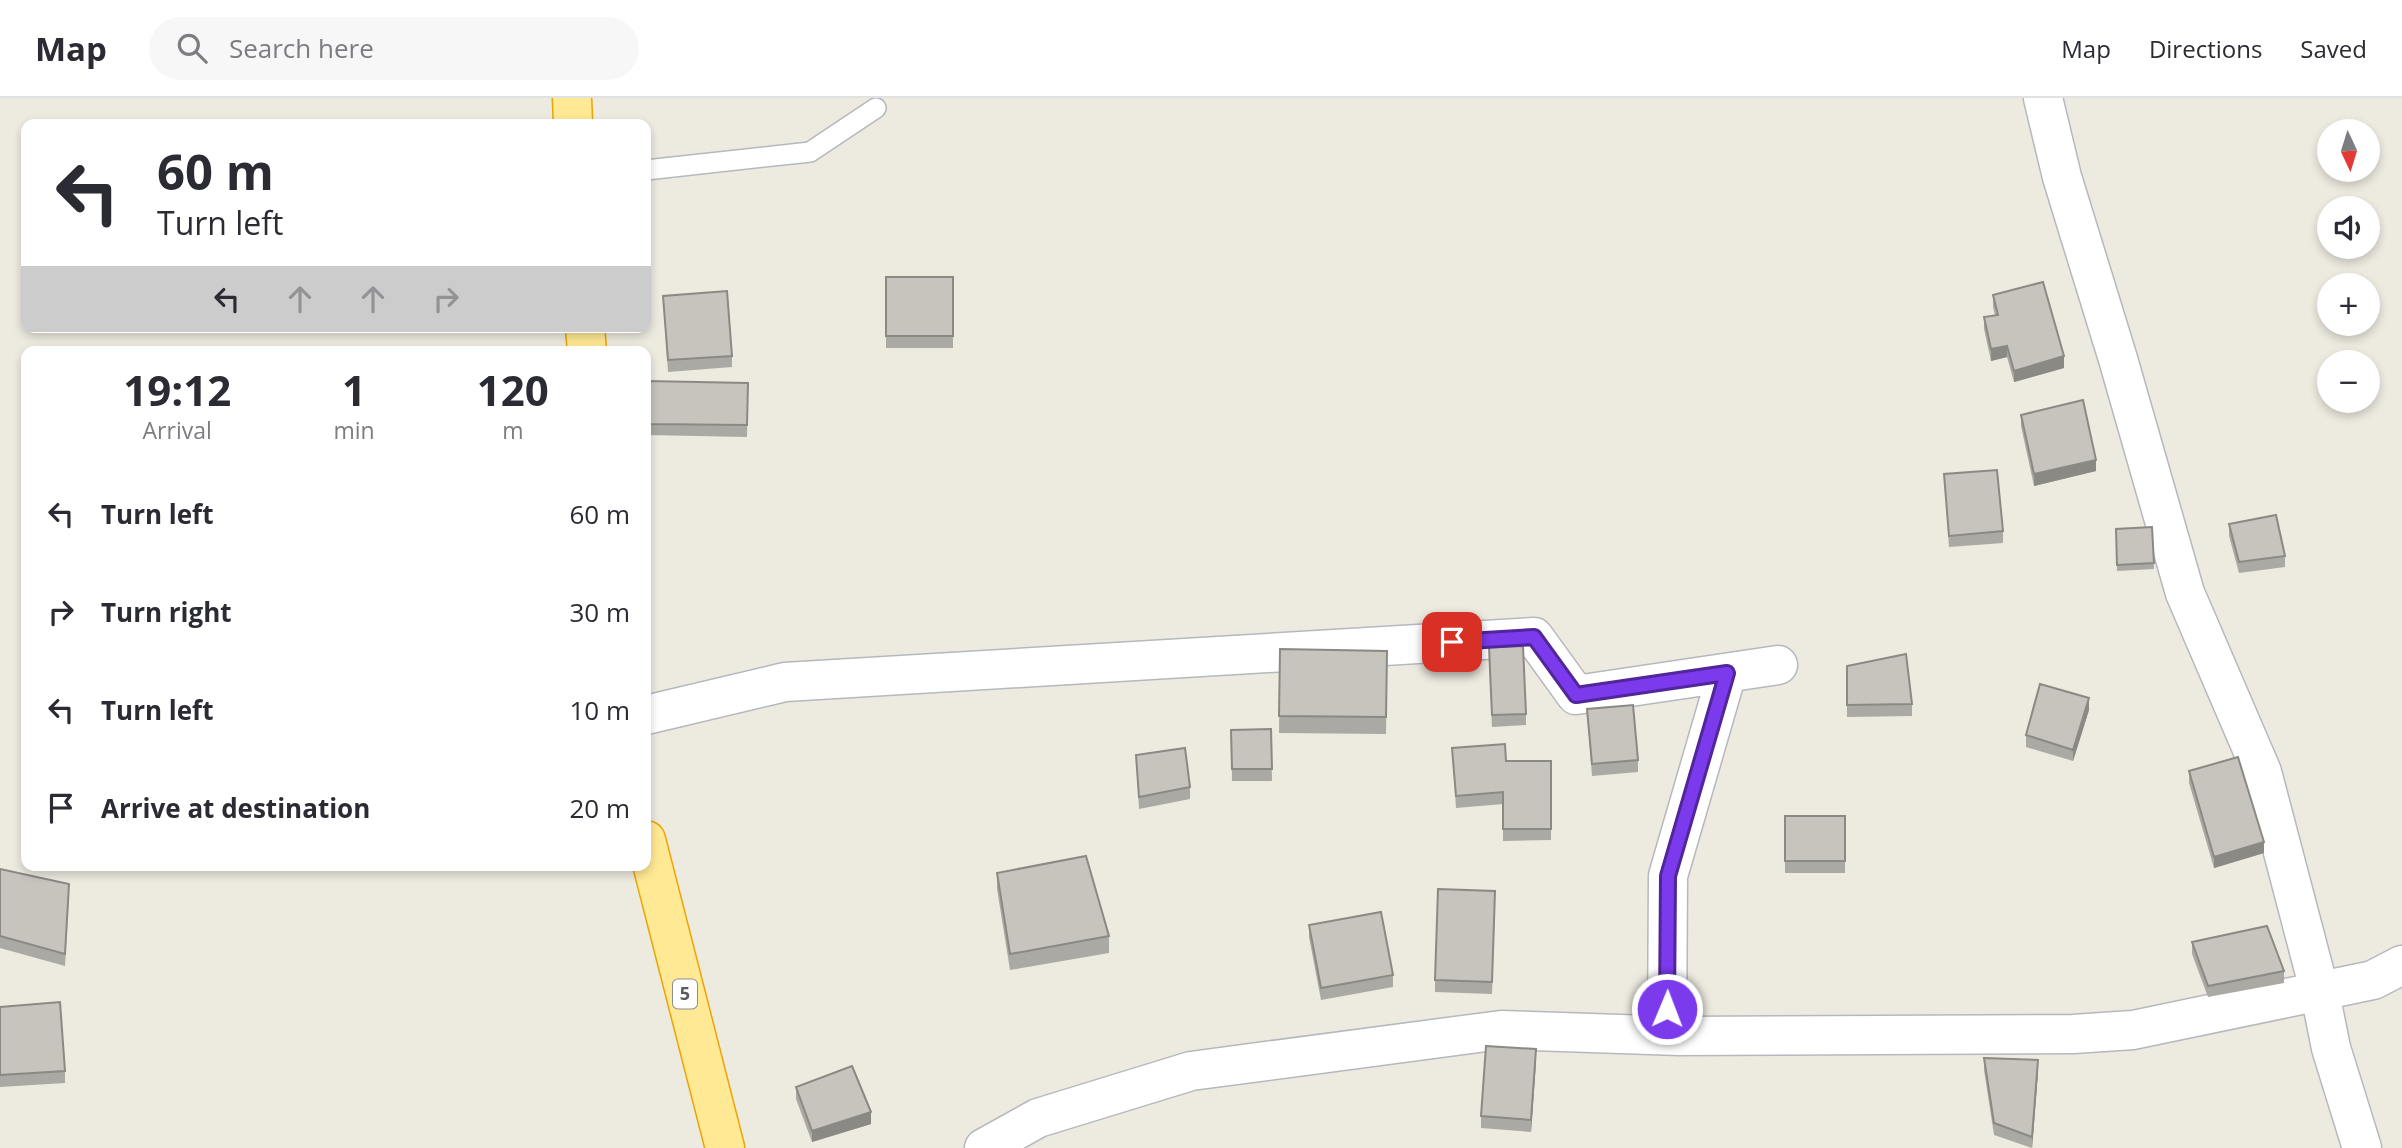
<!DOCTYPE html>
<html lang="en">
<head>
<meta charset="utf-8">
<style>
	:root { --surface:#fff; --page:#f7f7f7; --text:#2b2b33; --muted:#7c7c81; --line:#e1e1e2 }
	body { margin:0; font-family:"Open Sans",sans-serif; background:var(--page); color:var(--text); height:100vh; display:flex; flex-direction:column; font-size:26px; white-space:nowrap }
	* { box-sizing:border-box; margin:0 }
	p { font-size:23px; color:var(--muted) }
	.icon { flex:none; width:38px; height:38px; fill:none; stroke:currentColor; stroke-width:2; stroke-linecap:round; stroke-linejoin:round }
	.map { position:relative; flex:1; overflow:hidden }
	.sheet { position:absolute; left:21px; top:248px; width:630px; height:525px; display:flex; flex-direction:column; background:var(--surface); border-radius:14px; box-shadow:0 4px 10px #0003 }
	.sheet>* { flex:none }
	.guide { position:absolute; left:21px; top:21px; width:630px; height:214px; border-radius:14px; box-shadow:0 4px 10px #0003; background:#fff; color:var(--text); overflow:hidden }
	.needle { width:46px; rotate:176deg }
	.fabs { position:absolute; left:2317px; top:21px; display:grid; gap:14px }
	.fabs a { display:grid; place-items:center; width:63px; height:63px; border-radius:50%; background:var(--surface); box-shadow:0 4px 10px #0003; font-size:35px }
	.pin { position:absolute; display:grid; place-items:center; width:60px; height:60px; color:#fff; margin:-30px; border-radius:14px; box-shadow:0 4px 10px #0006 }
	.me { position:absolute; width:77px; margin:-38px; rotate:1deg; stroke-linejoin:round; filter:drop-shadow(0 0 5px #0008) }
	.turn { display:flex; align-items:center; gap:24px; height:147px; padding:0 21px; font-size:32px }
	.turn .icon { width:91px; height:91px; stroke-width:2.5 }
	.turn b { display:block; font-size:49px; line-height:60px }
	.lanes { display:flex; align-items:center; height:66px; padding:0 21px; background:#0003; justify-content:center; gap:35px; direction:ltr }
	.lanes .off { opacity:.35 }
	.eta { display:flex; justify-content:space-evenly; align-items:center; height:119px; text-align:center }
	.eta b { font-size:42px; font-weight:700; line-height:49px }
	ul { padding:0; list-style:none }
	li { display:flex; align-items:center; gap:21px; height:98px; padding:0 21px }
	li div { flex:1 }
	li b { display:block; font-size:26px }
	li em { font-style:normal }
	header { display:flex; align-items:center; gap:42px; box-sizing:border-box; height:98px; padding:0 35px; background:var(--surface); border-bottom:2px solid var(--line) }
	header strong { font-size:33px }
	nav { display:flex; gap:38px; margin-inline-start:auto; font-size:24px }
	.search { width:490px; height:63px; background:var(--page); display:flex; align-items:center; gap:18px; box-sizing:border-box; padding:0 24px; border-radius:38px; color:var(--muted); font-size:26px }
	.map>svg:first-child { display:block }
</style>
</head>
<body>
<header>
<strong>Map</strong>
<div class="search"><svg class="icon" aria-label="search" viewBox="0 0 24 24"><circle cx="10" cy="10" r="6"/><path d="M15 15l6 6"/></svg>Search here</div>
<nav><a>Map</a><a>Directions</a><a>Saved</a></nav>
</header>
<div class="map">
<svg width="2402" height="1050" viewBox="0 0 2402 1050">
	<rect width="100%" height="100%" fill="#edeae0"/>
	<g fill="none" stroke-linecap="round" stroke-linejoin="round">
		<defs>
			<path id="service" d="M646,72L810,54L876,10"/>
			<path id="minor" d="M2043,0L2062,79L2118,261L2185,495L2262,674L2320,895L2331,950L2362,1050
				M646,617L785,584L1534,539L1576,597L1778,567
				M1667,937L1668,778L1727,575
				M984,1050L1038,1020L1191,973L1501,932L1680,938L2073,936L2133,932L2373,882L2402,867"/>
			<path id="trunk" d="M572,0L573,26
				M585,229L587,254
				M646,742L725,1050"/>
		</defs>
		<!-- service casing -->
		<use href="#service" stroke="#b6b8be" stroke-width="22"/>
		<!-- minor casing -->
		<use href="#minor" stroke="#b6b8be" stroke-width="41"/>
		<!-- trunk casing -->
		<use href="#trunk" stroke="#eda400" stroke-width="41"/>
		<!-- service -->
		<use href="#service" stroke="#fff" stroke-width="19"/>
		<!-- minor -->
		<use href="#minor" stroke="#fff" stroke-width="38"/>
		<!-- trunk -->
		<use href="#trunk" stroke="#ffe994" stroke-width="38"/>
	</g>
	<!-- wall -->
	<path fill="#aba9a3" d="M886,179H953V250H886Z
		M1993,197L2064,270L2014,284L2007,259L1991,263L1984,231V219L1995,217L1993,209Z
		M663,198L732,258V269L668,274Z
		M646,283L748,285L747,339L646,337Z
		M2021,317L2096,373L2034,388L2021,328Z
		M1944,376L2003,433V445L1949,449Z
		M2229,426L2285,458V469L2239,475L2229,438Z
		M2152,429L2154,471L2117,473L2116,431Z
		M1280,551L1387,553L1386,636L1279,635Z
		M1489,561L1526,616V627L1492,629Z
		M1847,568L1912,606V618L1847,619Z
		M1587,611L1638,662V674L1592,678Z
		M2089,612L2073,663L2026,649V637Z
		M1271,631L1272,683H1232L1231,632Z
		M1452,650L1506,663H1551V742L1503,743V706L1456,710Z
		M1136,657L1190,689V701L1139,711Z
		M2189,673L2264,755L2214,770L2189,685Z
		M1785,718H1845V775H1785Z
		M0,771L69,798L65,868L0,850Z
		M997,775L1109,838V855L1010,872L997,791Z
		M1495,805L1492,896L1435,894V882Z
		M1309,827L1393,877V889L1321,902L1309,839Z
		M2192,844L2284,873V885L2208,899L2192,856Z
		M0,909L65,973V985L0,989Z
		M1984,960L2038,974L2032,1050L1994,1037L1984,972Z
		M1536,963L1531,1034L1481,1030V1018Z
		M796,989L871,1026L812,1044L796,1001Z"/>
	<!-- shaded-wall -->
	<path fill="#8b8984" d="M2007,248V259L1991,263V251Z
		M2064,258V270L2014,284V273Z
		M2096,362V373L2034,388V376Z
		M2089,600V612L2073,663V652Z
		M2264,744V755L2214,770V759Z
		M1536,951V963L1531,1034V1022Z
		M2038,962V974L2032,1050V1039Z
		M871,1014V1026L812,1044V1033Z"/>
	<!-- building -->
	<path fill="#c7c4bd" stroke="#8b8984" stroke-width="2" d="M886,179H953V238H886Z
		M2043,184L2064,258L2014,273L2007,248L1991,251L1984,219L1998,217L1993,197Z
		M727,193L732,258L668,262L663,198Z
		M646,283L748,285L747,327L646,326Z
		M2083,302L2096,362L2034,376L2021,317Z
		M1997,372L2003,433L1949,438L1944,376Z
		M2276,417L2285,458L2239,464L2229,426Z
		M2152,429L2154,465L2117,467L2116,431Z
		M1523,548L1526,616L1492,617L1489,549Z
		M1280,551L1387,553L1386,619L1279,618Z
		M1906,556L1912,606L1847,607V568Z
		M2040,586L2089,600L2073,652L2026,637Z
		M1633,607L1638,662L1592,666L1587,611Z
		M1271,631L1272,671H1232L1231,632Z
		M1505,646L1506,663H1551V731H1503V694L1456,698L1452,650Z
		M1185,650L1190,689L1139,699L1136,657Z
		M2238,659L2264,744L2214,759L2189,673Z
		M1785,718H1845V763H1785Z
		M1086,758L1109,838L1010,856L997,775Z
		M0,771L69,786L65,856L0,838Z
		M1438,791L1495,793L1492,884L1435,882Z
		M1381,814L1393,877L1321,890L1309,827Z
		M2267,828L2284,873L2208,888L2192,844Z
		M60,904L65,973L0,977V909Z
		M1486,948L1536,951L1531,1022L1481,1018Z
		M1984,960L2038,962L2032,1039L1994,1025Z
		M852,968L871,1014L812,1033L796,989Z"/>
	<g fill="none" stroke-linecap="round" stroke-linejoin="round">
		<defs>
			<path id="route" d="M1452,544L1534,539L1576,597L1727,575L1668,778L1667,911"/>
		</defs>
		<!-- route casing -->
		<use href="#route" stroke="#51269a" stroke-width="18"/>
		<!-- route -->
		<use href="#route" stroke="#7c3aed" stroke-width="12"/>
	</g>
	<g text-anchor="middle" stroke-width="5" stroke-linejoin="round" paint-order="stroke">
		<!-- shield labels -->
		<rect fill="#fff" stroke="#8b8e91" stroke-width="2" x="673" y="881.5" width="24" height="29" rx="5"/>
		<g font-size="18" font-weight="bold" fill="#595d62">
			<text x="685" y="902">5</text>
		</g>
	</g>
</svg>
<div class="fabs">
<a><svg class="needle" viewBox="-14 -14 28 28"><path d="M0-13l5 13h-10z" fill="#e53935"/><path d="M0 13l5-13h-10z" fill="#7c7c81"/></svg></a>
<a><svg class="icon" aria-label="sound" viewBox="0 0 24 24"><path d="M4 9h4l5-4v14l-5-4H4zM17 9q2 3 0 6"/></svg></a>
<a>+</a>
<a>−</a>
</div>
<div class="pin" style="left:1452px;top:544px;background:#d93025"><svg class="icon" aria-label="arrive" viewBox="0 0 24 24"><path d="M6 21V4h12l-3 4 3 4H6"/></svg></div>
<svg class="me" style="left:1667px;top:911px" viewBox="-20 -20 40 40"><circle r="17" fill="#7c3aed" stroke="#fff" stroke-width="3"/><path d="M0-11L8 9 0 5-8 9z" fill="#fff"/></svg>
<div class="guide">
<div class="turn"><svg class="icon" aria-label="left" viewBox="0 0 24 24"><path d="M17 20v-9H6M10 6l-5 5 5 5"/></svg><div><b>60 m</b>Turn left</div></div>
<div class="lanes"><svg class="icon" aria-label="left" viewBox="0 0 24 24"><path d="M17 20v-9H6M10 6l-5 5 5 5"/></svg><svg class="icon off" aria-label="ahead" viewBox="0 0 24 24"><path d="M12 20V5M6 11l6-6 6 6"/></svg><svg class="icon off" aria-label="ahead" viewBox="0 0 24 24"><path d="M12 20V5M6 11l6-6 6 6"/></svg><svg class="icon off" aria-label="right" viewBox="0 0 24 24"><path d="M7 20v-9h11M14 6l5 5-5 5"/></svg></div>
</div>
<section class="sheet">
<div class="eta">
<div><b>19:12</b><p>Arrival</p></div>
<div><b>1</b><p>min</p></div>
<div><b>120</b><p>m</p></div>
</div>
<ul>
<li><svg class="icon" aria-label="left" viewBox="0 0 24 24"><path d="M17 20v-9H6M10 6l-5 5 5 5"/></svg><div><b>Turn left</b></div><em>60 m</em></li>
<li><svg class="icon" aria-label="right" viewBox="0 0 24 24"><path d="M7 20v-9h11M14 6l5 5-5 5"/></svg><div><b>Turn right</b></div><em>30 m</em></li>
<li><svg class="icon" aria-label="left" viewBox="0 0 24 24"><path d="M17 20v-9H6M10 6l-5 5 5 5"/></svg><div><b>Turn left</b></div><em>10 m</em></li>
<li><svg class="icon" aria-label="arrive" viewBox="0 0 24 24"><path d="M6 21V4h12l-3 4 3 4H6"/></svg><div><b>Arrive at destination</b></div><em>20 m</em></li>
</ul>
</section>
</div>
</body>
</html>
